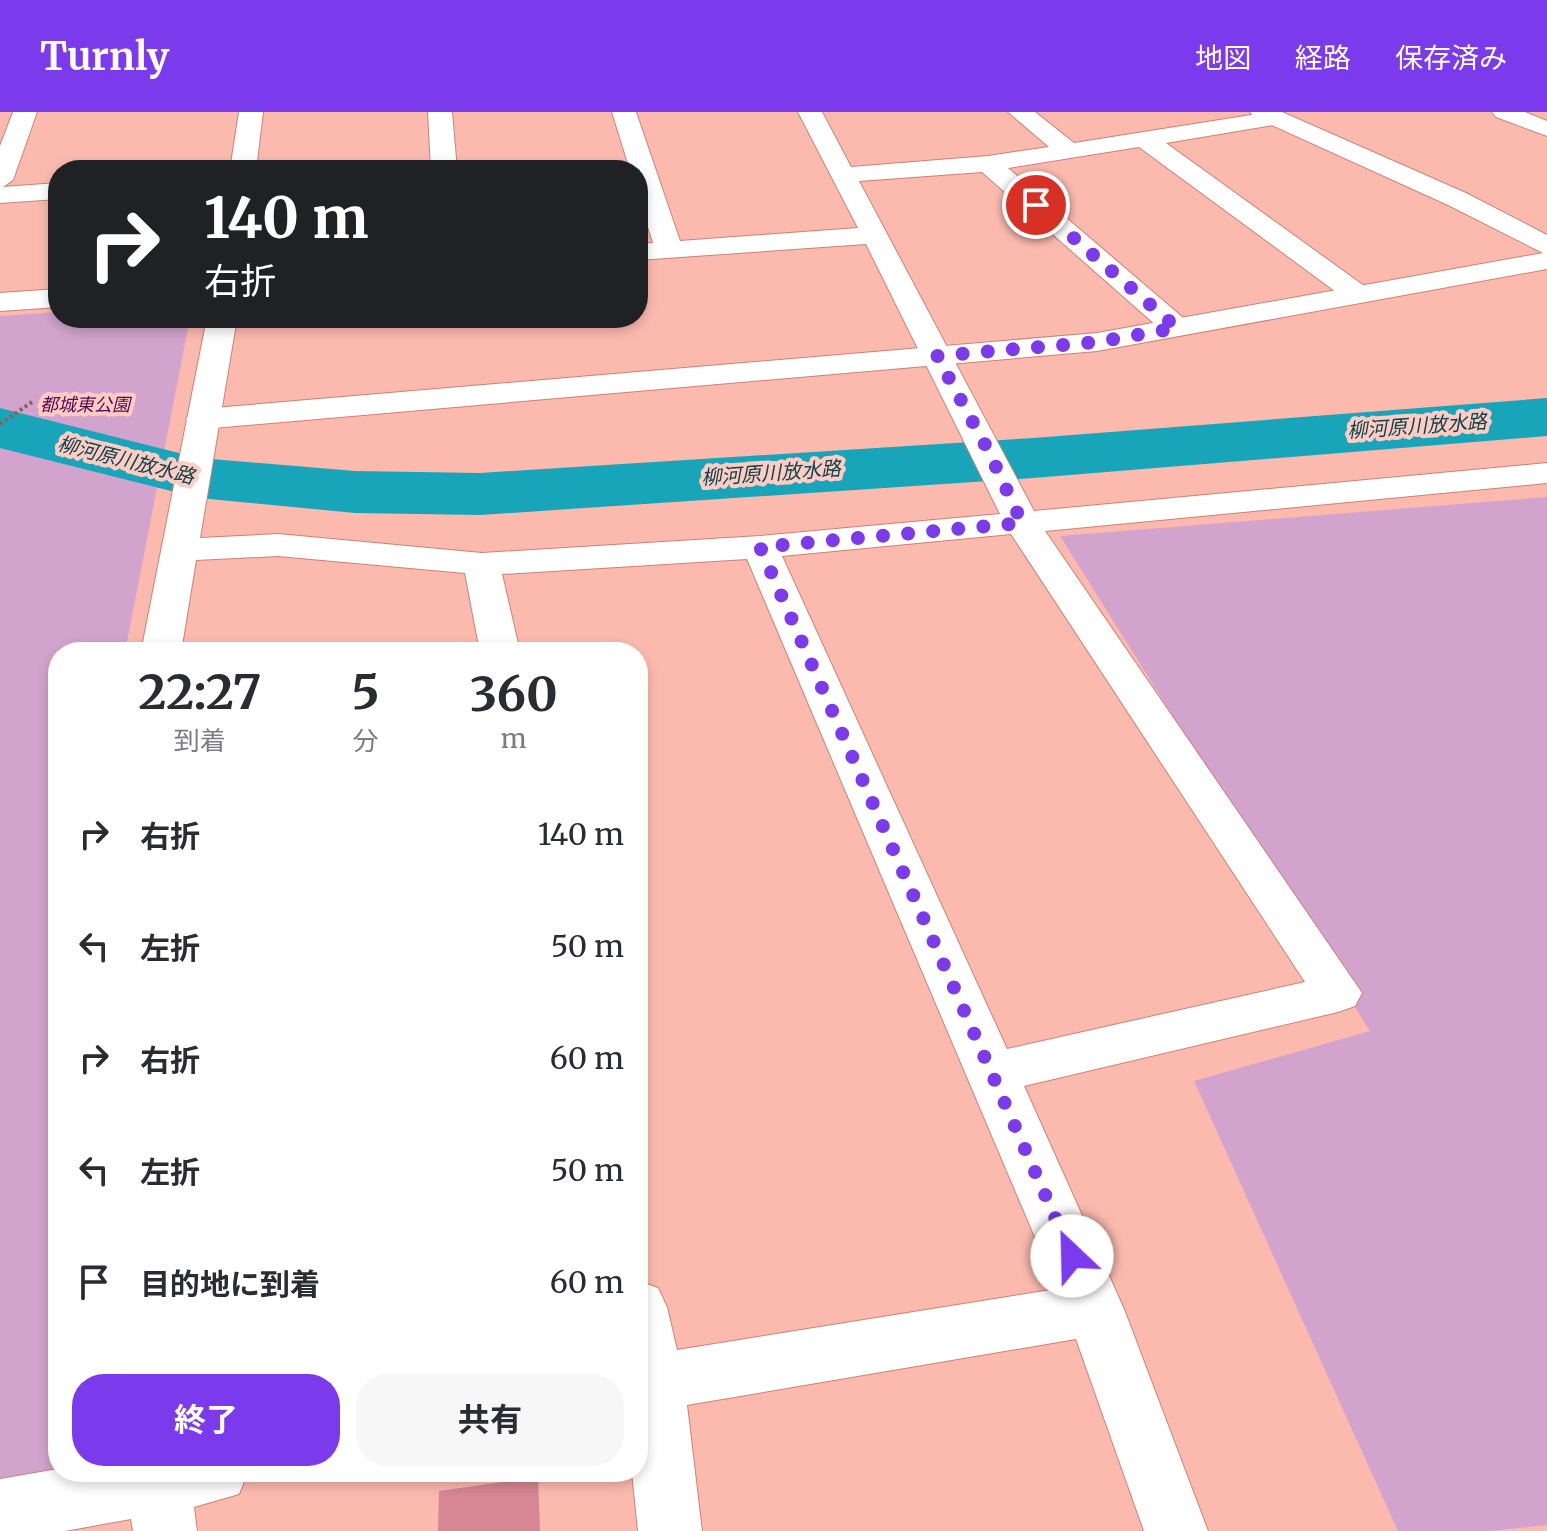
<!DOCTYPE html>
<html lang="ja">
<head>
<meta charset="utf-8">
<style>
	:root { --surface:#fff; --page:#f7f7f7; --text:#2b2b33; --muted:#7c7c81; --accent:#7c3aed }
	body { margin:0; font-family:Merriweather,"Noto Sans JP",serif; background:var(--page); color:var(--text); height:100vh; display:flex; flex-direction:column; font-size:30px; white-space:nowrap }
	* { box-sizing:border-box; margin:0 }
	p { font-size:26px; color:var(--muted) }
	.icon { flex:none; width:44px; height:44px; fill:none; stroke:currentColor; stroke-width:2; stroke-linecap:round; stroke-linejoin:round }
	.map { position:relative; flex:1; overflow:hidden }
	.side { position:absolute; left:48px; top:530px; width:600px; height:840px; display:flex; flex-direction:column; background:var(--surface); border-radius:32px; box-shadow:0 4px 12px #0003 }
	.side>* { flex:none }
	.hud { position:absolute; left:48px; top:48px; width:600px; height:168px; border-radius:32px; box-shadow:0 4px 12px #0003; background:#202124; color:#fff; overflow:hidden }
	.pin { position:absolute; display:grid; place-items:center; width:68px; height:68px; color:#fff; margin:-34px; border:4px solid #fff; border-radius:50%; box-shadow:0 2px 8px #0007 }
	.me { position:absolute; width:88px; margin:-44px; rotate:336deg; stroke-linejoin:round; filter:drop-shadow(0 0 6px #0008) }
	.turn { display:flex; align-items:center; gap:28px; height:168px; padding:0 24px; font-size:36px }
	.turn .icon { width:104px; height:104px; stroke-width:2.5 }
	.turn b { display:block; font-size:56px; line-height:68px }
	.eta { display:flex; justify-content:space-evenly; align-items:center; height:136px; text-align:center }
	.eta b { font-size:48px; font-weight:700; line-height:56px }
	.action { display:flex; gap:16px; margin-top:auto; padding:16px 24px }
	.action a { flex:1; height:92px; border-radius:32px; background:var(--accent); color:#fff; font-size:32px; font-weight:700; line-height:92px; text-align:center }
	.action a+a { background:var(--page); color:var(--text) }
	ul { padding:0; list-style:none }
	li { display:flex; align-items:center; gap:24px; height:112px; padding:0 24px }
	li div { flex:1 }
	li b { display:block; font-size:30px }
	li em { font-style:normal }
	header { display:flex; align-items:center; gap:48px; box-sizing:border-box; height:112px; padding:0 40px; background:var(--accent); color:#fff }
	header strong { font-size:38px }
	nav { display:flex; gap:44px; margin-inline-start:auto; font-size:28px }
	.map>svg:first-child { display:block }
</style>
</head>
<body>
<header>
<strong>Turnly</strong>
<nav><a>地図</a><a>経路</a><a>保存済み</a></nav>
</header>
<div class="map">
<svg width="1547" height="1419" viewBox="0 0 1547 1419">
	<rect width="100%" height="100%" fill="#fcbaaf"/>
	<!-- green -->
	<path fill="#d2a4cd" d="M58,200V206H190L125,540H58V1359L0,1370V204Z
		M1547,385V1413L1490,1419H1398L1194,969L1370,919L1060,424Z"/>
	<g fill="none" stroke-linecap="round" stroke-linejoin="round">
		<!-- river -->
		<path fill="#19a5b9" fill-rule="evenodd" d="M1547,286V324L1033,366L480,403L355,401L199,386L0,336V296L199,346L355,359L480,361L1033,326Z"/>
	</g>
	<!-- building -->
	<path fill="#d68793" d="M538,1365L540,1419H438L439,1379Z"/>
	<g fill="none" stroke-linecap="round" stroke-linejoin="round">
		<defs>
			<path id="minor" d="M13,0H37L13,68L3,75L58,71V87L0,91V34Z
				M239,0H263L256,58H230Z
				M428,0H452L457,58H431Z
				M612,0H636L680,129L858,116L798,0H822L851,55L988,44L1049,35L1008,0H1035L1074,31L1270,0L1285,1L1289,6L1285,11L1166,31L1367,176L1371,182L1367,188H1347L1139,35L1008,56L1188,210L1192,216L1188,222H1166L982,60L859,69L1034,399L1547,351V371L1045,419L1362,881L1355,894L1338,900L1024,974L1124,1197L1208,1419H1144L1076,1227L687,1293L702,1419H638L632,1360H638V1169L658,1176L667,1195L677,1238L1057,1177L747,447L502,462L520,540H480L465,461L278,444L196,448L181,540H141L207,206H237L200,426L278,422L482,441L760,424L1000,402L866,132L638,148V132L653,131L638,82V58H630ZM1011,422L1305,870L1007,937L782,444Z
				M1492,0H1525L1547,9V24L1496,5Z
				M58,177V195L0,199V181Z
				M58,1357V1360H248L239,1382L194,1395L197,1419H133L131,1407L65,1419H0V1367Z"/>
			<path id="tertiary" d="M1250,0H1282L1466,81L1547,123V157L1097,239L202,317L191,314L186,307L191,300L202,297L1097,221L1543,141L1448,93L1254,5Z"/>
		</defs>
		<!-- minor casing -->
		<use href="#minor" stroke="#ce8174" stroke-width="2"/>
		<!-- tertiary casing -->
		<use href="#tertiary" stroke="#ce8174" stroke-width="2"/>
		<!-- path -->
		<path stroke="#8e5f58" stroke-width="4" stroke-dasharray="3 3" stroke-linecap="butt" d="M0,312L32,290"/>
		<!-- minor -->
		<use href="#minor" fill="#fff" fill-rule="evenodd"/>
		<!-- tertiary -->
		<use href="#tertiary" fill="#fff" fill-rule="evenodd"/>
	</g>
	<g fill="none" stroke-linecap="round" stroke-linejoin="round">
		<!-- route -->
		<path stroke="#7c3aed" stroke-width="14" stroke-dasharray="0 25.2" d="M1036,93L1177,216L1097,230L937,244L989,340L1022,411L760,435L1072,1144"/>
	</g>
	<g text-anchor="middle" stroke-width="8" stroke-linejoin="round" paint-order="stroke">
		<!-- far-park labels -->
		<g font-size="18" font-style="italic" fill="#590755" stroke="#feccc3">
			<text x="85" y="299">都城東公園</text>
		</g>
		<!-- far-water labels -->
		<g font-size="20" font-style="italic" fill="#0c444d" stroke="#feccc3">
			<text transform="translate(1417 314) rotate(-4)" y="7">柳河原川放水路</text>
			<text transform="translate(126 348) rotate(14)" y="7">柳河原川放水路</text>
			<text transform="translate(771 361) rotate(-4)" y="7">柳河原川放水路</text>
		</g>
	</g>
</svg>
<div class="pin" style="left:1036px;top:93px;background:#d93025"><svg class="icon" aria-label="arrive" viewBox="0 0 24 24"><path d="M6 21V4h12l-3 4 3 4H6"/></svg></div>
<svg class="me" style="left:1072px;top:1144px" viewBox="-20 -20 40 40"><circle r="19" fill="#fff"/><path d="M0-13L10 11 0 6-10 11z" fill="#7c3aed"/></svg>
<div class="hud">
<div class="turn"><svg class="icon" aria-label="right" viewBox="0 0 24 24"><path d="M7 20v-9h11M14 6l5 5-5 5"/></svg><div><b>140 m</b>右折</div></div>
</div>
<section class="side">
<div class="eta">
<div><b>22:27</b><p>到着</p></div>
<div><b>5</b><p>分</p></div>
<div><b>360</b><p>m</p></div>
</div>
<ul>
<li><svg class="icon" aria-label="right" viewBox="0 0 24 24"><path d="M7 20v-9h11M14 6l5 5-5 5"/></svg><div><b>右折</b></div><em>140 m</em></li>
<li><svg class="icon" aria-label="left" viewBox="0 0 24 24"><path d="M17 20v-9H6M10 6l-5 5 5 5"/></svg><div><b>左折</b></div><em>50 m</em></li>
<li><svg class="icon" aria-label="right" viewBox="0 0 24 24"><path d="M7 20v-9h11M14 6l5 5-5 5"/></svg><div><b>右折</b></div><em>60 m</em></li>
<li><svg class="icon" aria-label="left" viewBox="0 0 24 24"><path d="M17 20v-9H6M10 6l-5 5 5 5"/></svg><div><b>左折</b></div><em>50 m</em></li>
<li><svg class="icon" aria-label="arrive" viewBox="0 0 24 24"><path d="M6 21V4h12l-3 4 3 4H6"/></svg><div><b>目的地に到着</b></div><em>60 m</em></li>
</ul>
<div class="action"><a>終了</a><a>共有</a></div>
</section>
</div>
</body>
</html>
